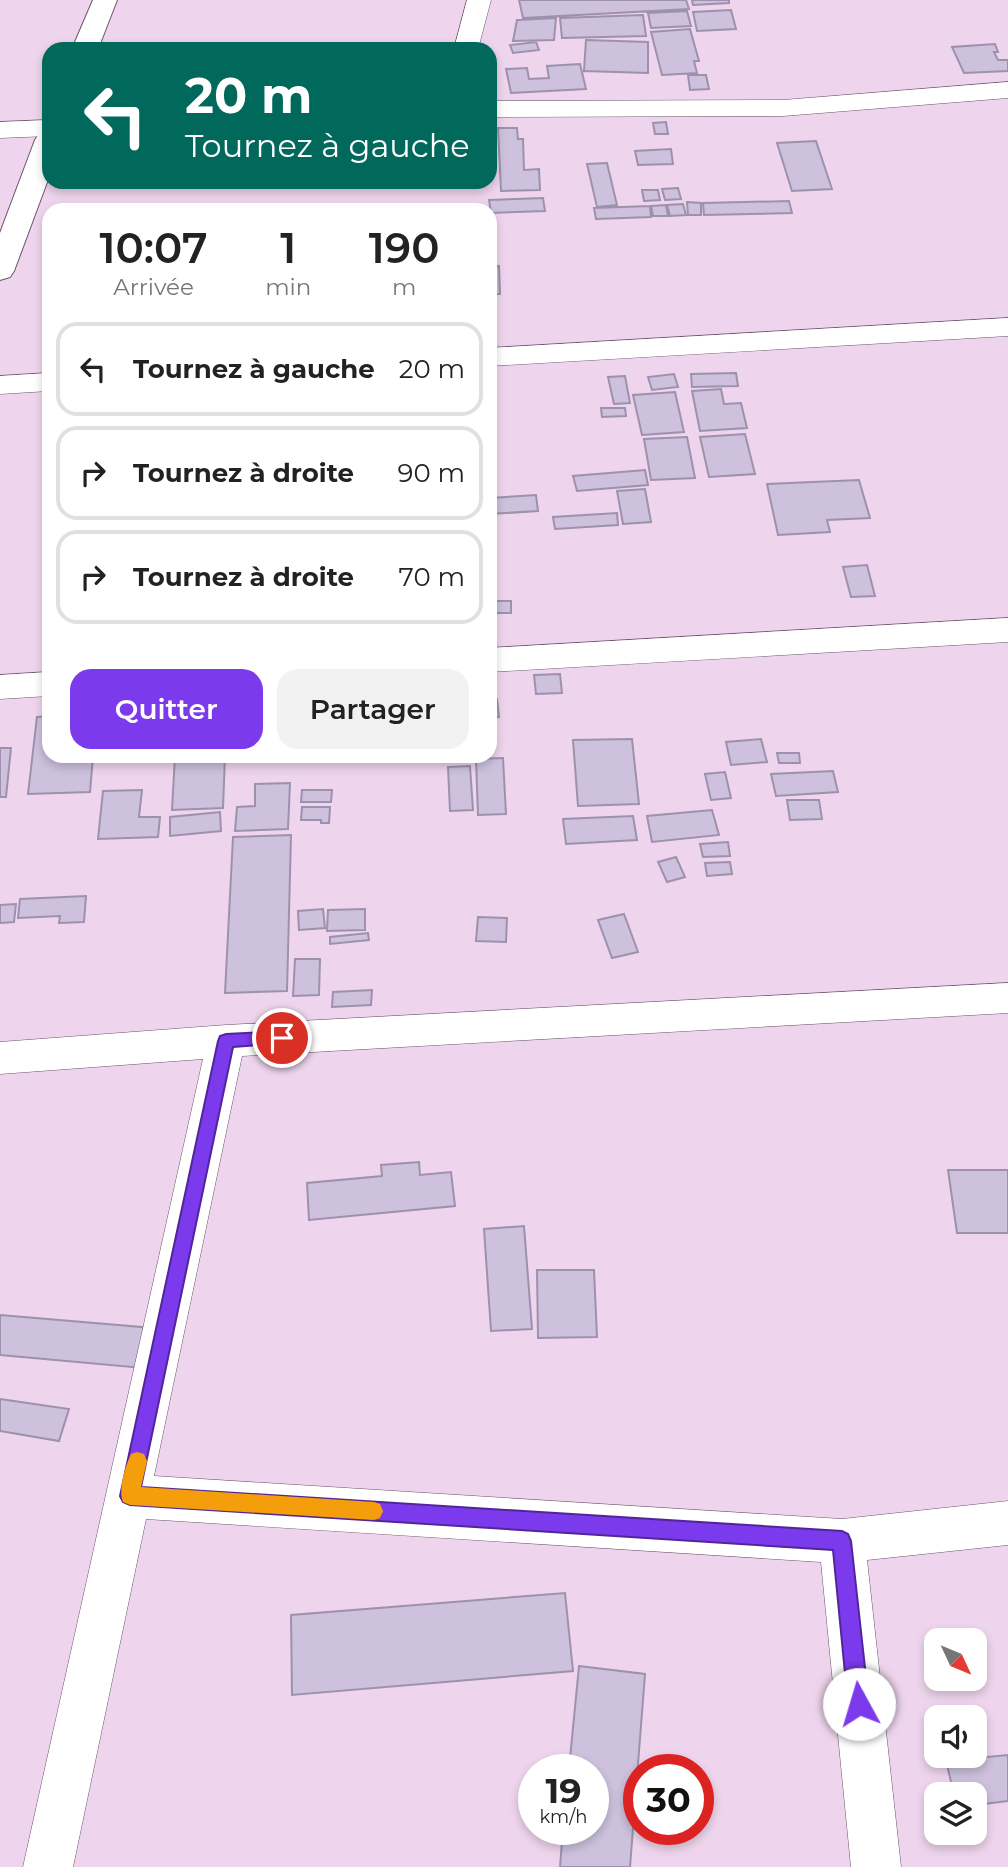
<!DOCTYPE html>
<html lang="fr">
<head>
<meta charset="utf-8">
<style>
	:root { --surface:#fff; --page:#f2f2f2; --text:#222; --muted:#767676; --line:#e0e0e0; --accent:#7c3aed }
	body { margin:0; font-family:Montserrat,sans-serif; background:var(--page); color:var(--text); height:100vh; display:flex; flex-direction:column; font-size:26px; white-space:nowrap }
	* { box-sizing:border-box; margin:0 }
	p { font-size:23px; color:var(--muted) }
	.icon { flex:none; width:38px; height:38px; fill:none; stroke:currentColor; stroke-width:2; stroke-linecap:round; stroke-linejoin:round }
	.map { position:relative; flex:1; overflow:hidden }
	.drawer { position:absolute; left:42px; top:203px; width:455px; height:560px; display:flex; flex-direction:column; background:var(--surface); border-radius:21px; box-shadow:0 4px 10px #0003 }
	.drawer>* { flex:none }
	.hud { position:absolute; left:42px; top:42px; width:455px; height:147px; border-radius:21px; box-shadow:0 4px 10px #0003; background:#00695c; color:#fff; overflow:hidden }
	.needle { width:46px; rotate:134deg }
	.tools { position:absolute; left:924px; top:1628px; display:grid; gap:14px }
	.tools a { display:grid; place-items:center; width:63px; height:63px; border-radius:14px; background:var(--surface); box-shadow:0 4px 10px #0003; font-size:35px }
	.speed { position:absolute; left:518px; top:1754px; display:flex; gap:14px; font-size:35px; font-weight:700; text-align:center }
	.speed>* { display:grid; place-content:center; width:91px; height:91px; border-radius:50%; background:var(--surface); box-shadow:0 4px 10px #0003; line-height:1 }
	.speed small { font-size:18px; font-weight:400 }
	.speed .limit { border:10px solid #d22; background:#fff; color:#111 }
	.pin { position:absolute; display:grid; place-items:center; width:60px; height:60px; color:#fff; margin:-30px; border:4px solid #fff; border-radius:50%; box-shadow:0 2px 7px #0007 }
	.me { position:absolute; width:77px; margin:-38px; rotate:354deg; stroke-linejoin:round; filter:drop-shadow(0 0 5px #0008) }
	.turn { display:flex; align-items:center; gap:24px; height:147px; padding:0 28px; font-size:32px }
	.turn .icon { width:91px; height:91px; stroke-width:2.5 }
	.turn b { display:block; font-size:49px; line-height:60px }
	.eta { display:flex; justify-content:space-evenly; align-items:center; height:119px; text-align:center }
	.eta b { font-size:42px; font-weight:600; line-height:49px }
	.primary-button { display:flex; gap:14px; margin-top:auto; padding:14px 28px }
	.primary-button a { flex:1; height:80px; border-radius:21px; background:var(--accent); color:#fff; font-size:28px; font-weight:600; line-height:80px; text-align:center }
	.primary-button a+a { background:var(--page); color:var(--text) }
	ul { padding:0; list-style:none }
	li { display:flex; align-items:center; gap:21px; height:94px; margin:0 14px 10px; padding:0 14px; border:4px solid var(--line); border-radius:21px }
	li div { flex:1 }
	li b { display:block; font-size:26px }
	li em { font-style:normal }
	.map>svg:first-child { display:block }
</style>
</head>
<body>
<div class="map">
<svg width="1008" height="1867" viewBox="0 0 1008 1867">
	<rect width="100%" height="100%" fill="#eed5ed"/>
	<!-- building -->
	<path fill="#cdc1dd" stroke="#9d91ad" stroke-width="2" d="M519,0H686L689,9L523,18Z
		M692,0H729V3L693,5Z
		M731,10L736,29L697,31L693,12Z
		M687,11L691,26L651,28L648,13Z
		M643,15L646,36L562,38L560,18Z
		M556,18L554,40L513,41L517,20Z
		M690,29L699,61H694L697,73L662,75L651,32Z
		M586,40L648,42V73L584,71Z
		M536,42L539,50L513,53L510,45Z
		M995,44L998,52H994L998,60H1008V71L964,73L952,47Z
		M580,64L586,89L511,93L506,69L527,68L529,79L549,78L547,66Z
		M688,75H706L709,89L690,90Z
		M666,122L668,134H655L653,123Z
		M498,128H517L518,139H523L524,170L539,169L540,190L501,191Z
		M816,141L832,189L792,191L777,143Z
		M671,149L673,164L638,165L635,151Z
		M607,163L617,205L597,207L587,164Z
		M678,188L681,199L665,200L662,189Z
		M642,190H658L660,200L644,201Z
		M543,198L545,211L491,213L489,200Z
		M789,201L792,213L704,215L703,203Z
		M687,202L701,203V215H688Z
		M683,204L686,215L670,216L667,205Z
		M666,205L668,216H653L651,206Z
		M650,206L651,217L596,219L594,208Z
		M499,266L500,294H490V267Z
		M736,373L738,386L692,387L691,374Z
		M674,374L678,387L652,390L648,377Z
		M625,376L630,403L614,404L608,377Z
		M721,389L724,404L741,403L747,428L700,431L692,391Z
		M675,392L684,432L642,435L633,395Z
		M601,408H625L626,416L602,417Z
		M745,434L755,474L709,477L700,437Z
		M687,437L695,478L651,480L644,439Z
		M645,470L648,485L577,491L573,476Z
		M859,480L870,518L827,520L830,532L778,535L767,484Z
		M645,489L651,522L623,524L617,491Z
		M536,495L538,511L490,514V498Z
		M617,513L618,525L555,529L553,517Z
		M867,565L875,596L851,597L843,567Z
		M490,601H511V613H490Z
		M560,674L562,693L536,694L534,675Z
		M490,699H497L499,717L490,718Z
		M49,716V756H93L90,792L28,794L37,717Z
		M632,739L639,804L578,806L573,740Z
		M761,739L767,762L731,765L726,742Z
		M0,748H11L6,797H0Z
		M777,753H799L800,763H779Z
		M175,756H225L223,808L172,810Z
		M503,758L506,814L478,815L476,759Z
		M470,766L473,810L450,811L448,767Z
		M833,771L838,792L776,796L771,774Z
		M725,772L731,798L711,800L705,774Z
		M290,783L288,829L235,831L237,807L255,806V784Z
		M142,790L139,817H160L158,837L98,839L103,791Z
		M302,790H332L331,802H301Z
		M787,800H819L822,819L790,820Z
		M302,807H330L329,823H321V820H301Z
		M712,810L719,835L652,842L647,816Z
		M220,812L221,831L170,836V817Z
		M633,816L637,840L566,844L563,819Z
		M291,835L287,991L225,993L233,837Z
		M728,842L730,856L703,857L700,844Z
		M676,857L685,877L667,882L658,862Z
		M730,862L732,874L707,876L705,863Z
		M86,896L84,922L59,923L60,916L18,918L20,899Z
		M16,904L14,922L0,923V905Z
		M323,909L325,928L299,930L298,911Z
		M365,909V930L327,931L328,910Z
		M624,914L638,952L612,958L598,920Z
		M478,917L507,918L506,942L476,941Z
		M368,933L369,940L330,944V937Z
		M295,959H320L319,995L293,996Z
		M372,990L371,1005L332,1007L333,992Z
		M419,1162L420,1175L451,1172L455,1206L309,1220L307,1183L382,1176L381,1165Z
		M948,1170H1008V1233H957Z
		M524,1226L532,1329L491,1331L484,1229Z
		M537,1270H594L597,1337L538,1338Z
		M0,1315L153,1328L143,1368L0,1355Z
		M0,1399L69,1409L59,1441L0,1431Z
		M565,1593L573,1671L292,1695L291,1615Z
		M579,1666L645,1674L630,1867H560L563,1829H593V1769H569Z
		M1008,1755V1801L975,1805V1794H954L946,1761Z"/>
	<g fill="none" stroke-linecap="round" stroke-linejoin="round">
		<defs>
			<path id="minor" d="M467,0H491L478,49H454Z
				M1008,82V98L783,116L490,117V101L783,100Z
				M49,120V136L0,138V122Z
				M1008,318V336L490,366V348Z
				M49,373V391L0,394V376Z
				M1008,618V642L490,672V648Z
				M49,672V696L0,699V675Z
				M1008,983V1013L242,1056L154,1476L842,1519L1008,1501V1545L867,1560L901,1867H851L821,1562L146,1519L73,1867H23L203,1059L0,1074V1042L226,1025Z"/>
			<path id="tertiary" d="M93,0H117L98,49H72Z
				M49,132V177L14,271L10,277L0,280V233L35,140L39,134Z"/>
		</defs>
		<!-- minor casing -->
		<use href="#minor" stroke="#695469" stroke-width="1"/>
		<!-- tertiary casing -->
		<use href="#tertiary" stroke="#695469" stroke-width="2"/>
		<!-- minor -->
		<use href="#minor" fill="#fff" fill-rule="evenodd"/>
		<!-- tertiary -->
		<use href="#tertiary" fill="#fff" fill-rule="evenodd"/>
	</g>
	<!-- route -->
	<path fill="#7c3aed" stroke="#51269a" stroke-width="2" d="M282,1031L288,1033L290,1038L288,1043L233,1047L141,1487L842,1531L848,1534L851,1541L869,1704L866,1711L859,1714L851,1711L848,1704L833,1550L130,1505L123,1502L120,1496L218,1041L220,1036L226,1034Z"/>
	<!-- slow -->
	<path fill="#f59e0b" d="M137,1452L144,1454L147,1461L141,1487L374,1502L380,1504L383,1511L380,1518L374,1520L130,1505L123,1502C118,1490 125,1467 131,1454Z"/>
</svg>
<div class="tools">
<a><svg class="needle" viewBox="-14 -14 28 28"><path d="M0-13l5 13h-10z" fill="#e53935"/><path d="M0 13l5-13h-10z" fill="#767676"/></svg></a>
<a><svg class="icon" aria-label="sound" viewBox="0 0 24 24"><path d="M4 9h4l5-4v14l-5-4H4zM17 9q2 3 0 6"/></svg></a>
<a><svg class="icon" aria-label="layers" viewBox="0 0 24 24"><path d="M12 4l9 5-9 5-9-5zM3 14l9 5 9-5"/></svg></a>
</div>
<div class="speed"><div>19<small>km/h</small></div><div class="limit">30</div></div>
<div class="pin" style="left:282px;top:1038px;background:#d93025"><svg class="icon" aria-label="arrive" viewBox="0 0 24 24"><path d="M6 21V4h12l-3 4 3 4H6"/></svg></div>
<svg class="me" style="left:859px;top:1704px" viewBox="-20 -20 40 40"><circle r="19" fill="#fff"/><path d="M0-13L10 11 0 6-10 11z" fill="#7c3aed"/></svg>
<div class="hud">
<div class="turn"><svg class="icon" aria-label="left" viewBox="0 0 24 24"><path d="M17 20v-9H6M10 6l-5 5 5 5"/></svg><div><b>20 m</b>Tournez à gauche</div></div>
</div>
<section class="drawer">
<div class="eta">
<div><b>10:07</b><p>Arrivée</p></div>
<div><b>1</b><p>min</p></div>
<div><b>190</b><p>m</p></div>
</div>
<ul>
<li><svg class="icon" aria-label="left" viewBox="0 0 24 24"><path d="M17 20v-9H6M10 6l-5 5 5 5"/></svg><div><b>Tournez à gauche</b></div><em>20 m</em></li>
<li><svg class="icon" aria-label="right" viewBox="0 0 24 24"><path d="M7 20v-9h11M14 6l5 5-5 5"/></svg><div><b>Tournez à droite</b></div><em>90 m</em></li>
<li><svg class="icon" aria-label="right" viewBox="0 0 24 24"><path d="M7 20v-9h11M14 6l5 5-5 5"/></svg><div><b>Tournez à droite</b></div><em>70 m</em></li>
</ul>
<div class="primary-button"><a>Quitter</a><a>Partager</a></div>
</section>
</div>
</body>
</html>
